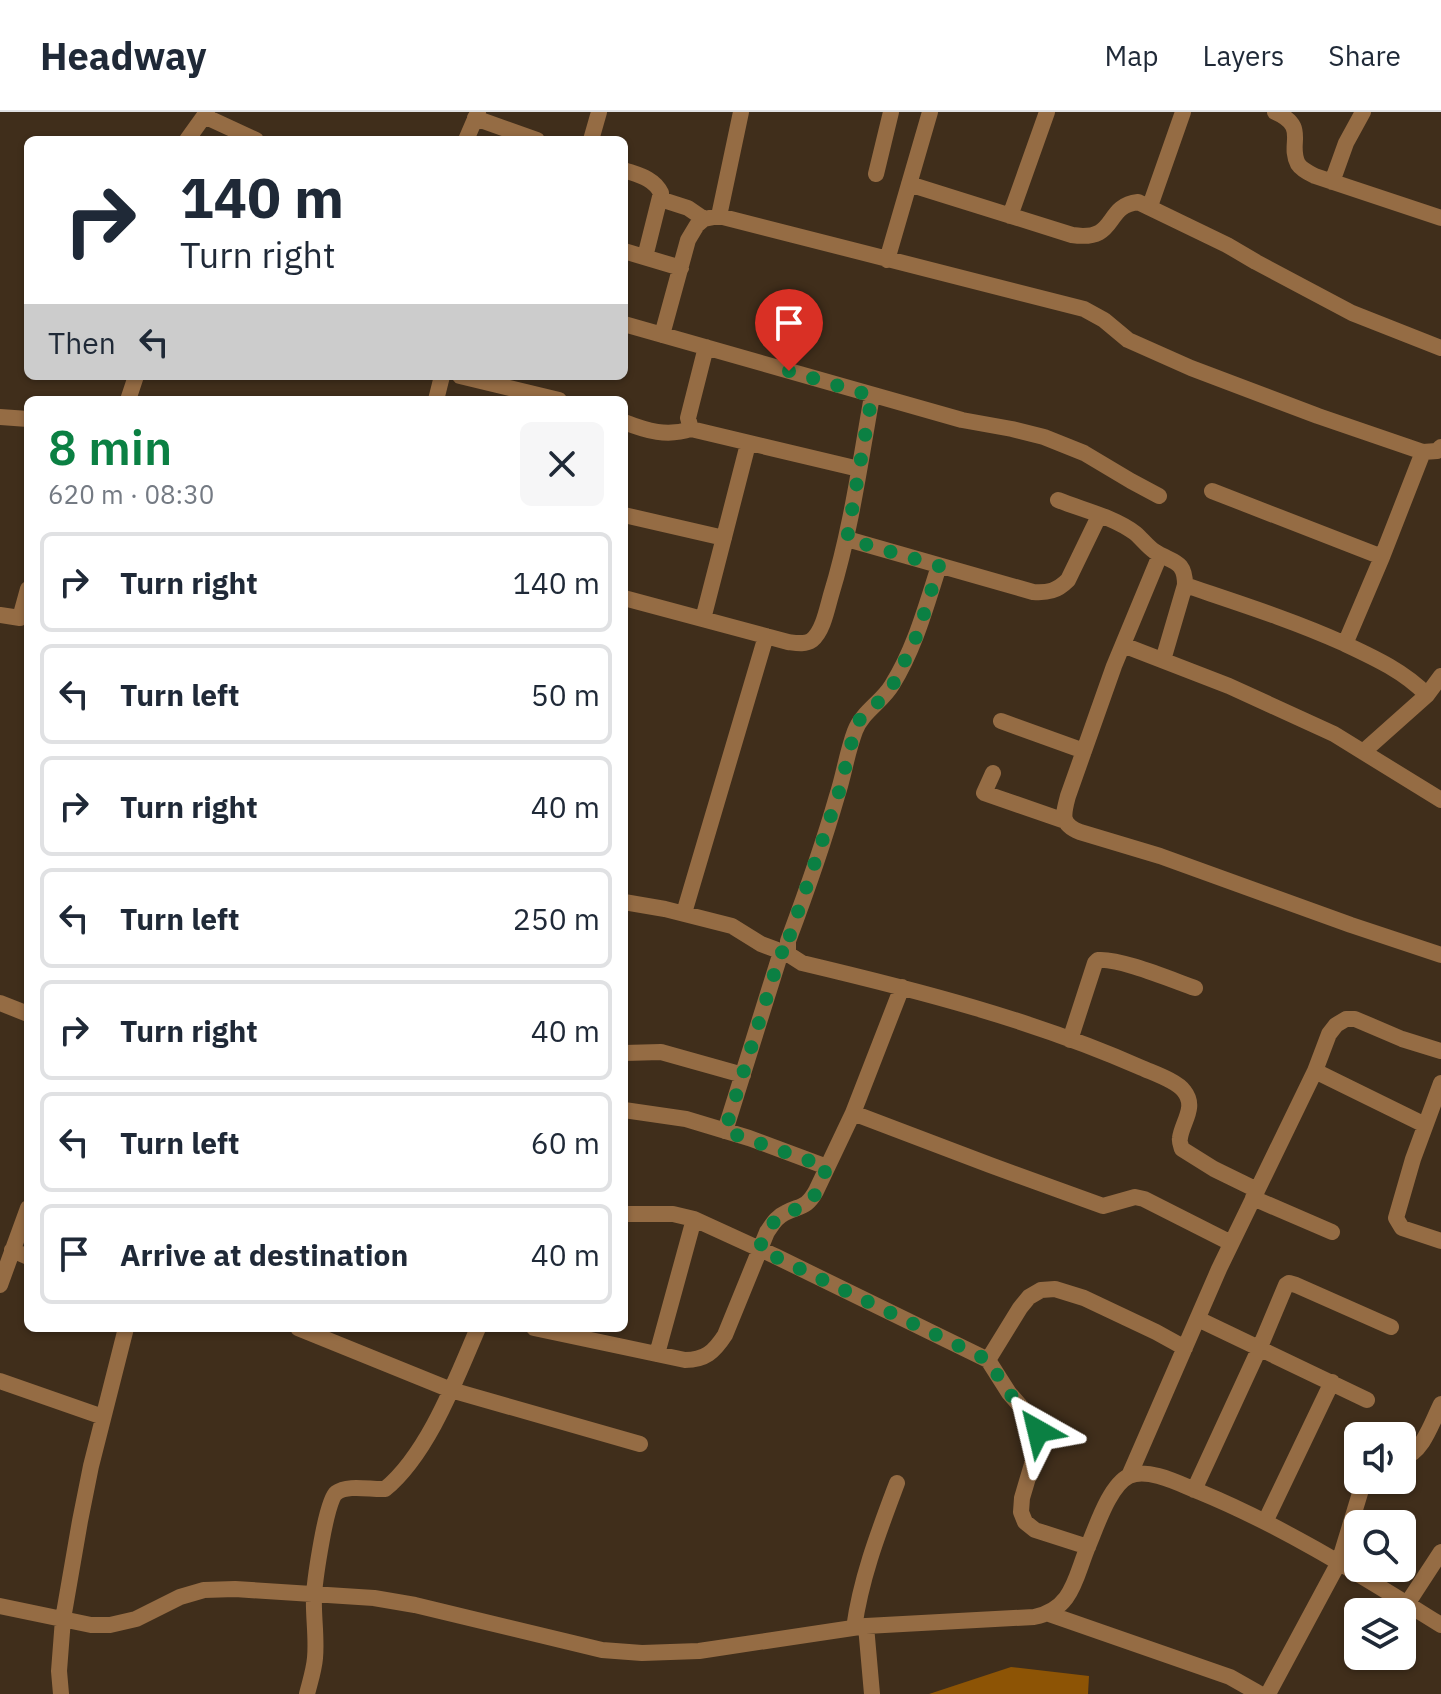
<!DOCTYPE html>
<html lang="en">
<head>
<meta charset="utf-8">
<style>
	:root { --surface:#fff; --page:#f6f6f7; --text:#1f2937; --muted:#747a83; --line:#e0e1e3; --accent:#0b8043 }
	body { margin:0; font-family:"IBM Plex Sans",sans-serif; background:var(--page); color:var(--text); height:100vh; display:flex; flex-direction:column; font-size:30px; white-space:nowrap }
	* { box-sizing:border-box; margin:0 }
	p { font-size:26px; color:var(--muted) }
	.icon { flex:none; width:44px; height:44px; fill:none; stroke:currentColor; stroke-width:2; stroke-linecap:round; stroke-linejoin:round }
	.map { position:relative; flex:1; overflow:hidden }
	.sheet { position:absolute; left:24px; top:284px; width:604px; height:936px; display:flex; flex-direction:column; background:var(--surface); border-radius:12px; box-shadow:0 2px 6px #0004 }
	.sheet>* { flex:none }
	.hud { position:absolute; left:24px; top:24px; width:604px; height:244px; border-radius:12px; box-shadow:0 2px 6px #0004; background:#fff; color:var(--text); overflow:hidden }
	.buttons { position:absolute; left:1344px; top:1310px; display:grid; gap:16px }
	.buttons a { display:grid; place-items:center; width:72px; height:72px; border-radius:12px; background:var(--surface); box-shadow:0 2px 6px #0004; font-size:40px }
	.pin { position:absolute; display:grid; place-items:center; width:68px; height:68px; color:#fff; margin:-82px -34px; border-radius:50% 50% 50% 0; rotate:-45deg; box-shadow:0 0 8px #0007 }
	.pin .icon { rotate:45deg }
	.me { position:absolute; width:88px; margin:-44px; rotate:323deg; stroke-linejoin:round; filter:drop-shadow(0 0 6px #0008) }
	.turn { display:flex; align-items:center; gap:28px; height:168px; padding:0 24px; font-size:36px }
	.turn .icon { width:104px; height:104px; stroke-width:2.5 }
	.turn b { display:block; font-size:56px; line-height:68px }
	.then { display:flex; align-items:center; height:76px; padding:0 24px; background:#0003; gap:16px; font-size:30px }
	.round { display:grid; place-items:center; flex:none; width:84px; height:84px; border-radius:12px; background:var(--page) }
	.headline { display:flex; align-items:center; justify-content:space-between; height:136px; padding:0 24px }
	h1 { font-size:48px; font-weight:600; line-height:60px; color:var(--accent) }
	ul { padding:0; list-style:none }
	li { display:flex; align-items:center; gap:24px; height:100px; margin:0 16px 12px; padding:0 8px; border:4px solid var(--line); border-radius:12px }
	li div { flex:1 }
	li b { display:block; font-size:30px }
	li em { font-style:normal }
	header { display:flex; align-items:center; gap:48px; box-sizing:border-box; height:112px; padding:0 40px; background:var(--surface); border-bottom:2px solid var(--line) }
	header strong { font-size:38px }
	nav { display:flex; gap:44px; margin-inline-start:auto; font-size:28px }
	.map>svg:first-child { display:block }
</style>
</head>
<body>
<header>
<strong>Headway</strong>
<nav><a>Map</a><a>Layers</a><a>Share</a></nav>
</header>
<div class="map">
<svg width="1441" height="1582" viewBox="0 0 1441 1582">
	<rect width="100%" height="100%" fill="#402e1b"/>
	<!-- water -->
	<path fill="#8d5405" d="M1011,1555L1089,1564L1088,1582H929Z"/>
	<g fill="none" stroke-linecap="round" stroke-linejoin="round">
		<!-- minor -->
		<path stroke="#956c44" stroke-width="16" d="M1275,0C1309,15 1287,31 1298,52C1302,58 1309,61 1315,64L1441,106
			M204,4L256,28
			M475,6L537,28
			M187,28L207,0
			M466,28L478,0
			M591,28L599,0
			M624,58C638,63 654,66 661,81L645,145
			M876,62L891,0
			M1332,70L1346,31L1363,0
			M909,72L1072,123C1119,130 1103,94 1138,90L1227,133L1256,150L1352,201L1441,236
			M660,87L688,96L704,107
			M1150,94L1183,0
			M719,104L741,0
			M1010,104L1047,0
			M624,139L681,156
			M887,148L930,0
			M624,212L962,308L1012,317L1044,325L1084,341L1131,369L1159,384
			M662,223L688,128L697,113L704,107L719,104L1084,197L1104,208L1128,228L1191,256L1318,304L1423,340L1437,339L1441,335
			M706,235L688,306L691,317L859,357
			M460,264L559,288
			M128,288L136,264
			M436,288L442,264
			M0,305L28,307
			M624,310C647,319 667,325 691,317
			M1212,379L1382,445
			M1058,388C1083,398 1114,405 1135,421C1142,427 1147,434 1154,439C1172,451 1185,447 1185,473L1163,548
			M624,403L724,426
			M847,427L1033,480C1048,481 1057,479 1068,468L1099,404
			M1160,443L1114,554L1068,684C1063,703 1060,712 1080,720L1160,744L1351,813L1441,843
			M939,454C926,494 915,536 892,573C882,590 862,600 855,619C847,640 844,663 837,684C823,733 806,781 788,829V842L802,851C916,878 1034,908 1142,956C1153,961 1177,969 1184,979C1197,995 1182,1010 1180,1026C1179,1029 1181,1034 1182,1037L1214,1057L1257,1078
			M1185,473C1238,491 1292,508 1343,531C1373,545 1404,559 1427,583
			M624,486L788,530C796,531 805,533 812,528C823,519 827,497 831,483C851,418 860,351 872,284
			M0,503L20,506L28,477
			M703,507L748,332
			M1345,532L1382,445L1423,340
			M1123,533L1229,574L1334,622L1441,688
			M1001,609L1084,639
			M1363,640L1427,583L1441,564
			M993,661L984,681L1065,709
			M624,790L665,797L732,814L761,832L788,842
			M684,801L766,524
			M0,891L28,902
			M1070,928L1095,851L1098,848C1120,846 1172,868 1195,876
			M624,941L661,940L743,963
			M1315,959L1425,1013
			M1441,971L1413,1047L1396,1106L1402,1116L1441,1129
			M624,998L686,1007L749,1026L827,1055
			M853,1001L990,1053L1103,1094L1135,1085L1144,1087L1231,1131
			M725,1019L781,840
			M1253,1086L1332,1120
			M624,1102H673L694,1107L775,1144L988,1248
			M12,1138L28,1145
			M0,1173L28,1096
			M1198,1207L1367,1288
			M298,1216L451,1278L640,1332
			M534,1216L685,1248C705,1248 714,1240 725,1223L767,1120C772,1113 776,1105 785,1101C800,1093 806,1097 816,1079L853,1001L902,875
			M657,1242L694,1107
			M0,1269L103,1305
			M1402,1346C1423,1341 1432,1310 1441,1292
			M1129,1364L1219,1157L1315,959L1329,922L1336,913L1346,907H1355L1402,927L1441,939
			M1194,1378L1260,1235L1286,1173L1289,1171L1296,1173L1391,1215
			M1265,1410L1332,1270
			M1088,1435L1035,1418L1025,1410L1021,1400L1022,1386L1038,1332V1319L1036,1312L1009,1281L988,1248L1020,1196L1029,1185L1041,1178L1055,1177L1084,1186L1156,1220L1185,1236
			M1407,1492L1441,1440
			M0,1494L91,1513H110L136,1507L180,1485L204,1478L235,1477L374,1486L415,1493L602,1538L642,1541L699,1539L866,1514L1034,1505C1074,1497 1075,1464 1089,1432C1097,1413 1110,1373 1129,1364C1149,1355 1182,1373 1200,1380C1285,1415 1362,1464 1441,1513
			M1049,1502L1230,1565L1260,1582
			M866,1514L872,1582
			M854,1516C861,1465 879,1419 897,1371
			M61,1582L59,1559L63,1507L80,1409L91,1354L126,1216
			M307,1582C310,1570 314,1558 315,1546C317,1525 313,1504 314,1483C315,1468 326,1388 336,1381C348,1372 371,1378 385,1377C428,1342 456,1267 478,1216
			M1268,1582L1339,1450L1364,1368"/>
	</g>
	<g fill="none" stroke-linecap="round" stroke-linejoin="round">
		<!-- route -->
		<path stroke="#0b8043" stroke-width="14" stroke-dasharray="0 25.2" d="M789,259L872,284L847,427L939,454L918,521L895,569L887,582L860,607L854,621L839,680L788,829V842L781,840L725,1019L827,1055C822,1066 818,1082 809,1090C803,1097 794,1097 786,1101C771,1108 765,1123 759,1137L988,1248L1009,1281L1036,1312L1038,1319"/>
	</g>
</svg>
<div class="buttons">
<a><svg class="icon" aria-label="sound" viewBox="0 0 24 24"><path d="M4 9h4l5-4v14l-5-4H4zM17 9q2 3 0 6"/></svg></a>
<a><svg class="icon" aria-label="search" viewBox="0 0 24 24"><circle cx="10" cy="10" r="6"/><path d="M15 15l6 6"/></svg></a>
<a><svg class="icon" aria-label="layers" viewBox="0 0 24 24"><path d="M12 4l9 5-9 5-9-5zM3 14l9 5 9-5"/></svg></a>
</div>
<div class="pin" style="left:789px;top:259px;background:#d93025"><svg class="icon" aria-label="arrive" viewBox="0 0 24 24"><path d="M6 21V4h12l-3 4 3 4H6"/></svg></div>
<svg class="me" style="left:1038px;top:1319px" viewBox="-20 -20 40 40"><path d="M0-17L14 15 0 8-14 15z" fill="#0b8043" stroke="#fff" stroke-width="4"/></svg>
<div class="hud">
<div class="turn"><svg class="icon" aria-label="right" viewBox="0 0 24 24"><path d="M7 20v-9h11M14 6l5 5-5 5"/></svg><div><b>140 m</b>Turn right</div></div>
<div class="then">Then<svg class="icon" aria-label="left" viewBox="0 0 24 24"><path d="M17 20v-9H6M10 6l-5 5 5 5"/></svg></div>
</div>
<section class="sheet">
<div class="headline"><div><h1>8 min</h1><p>620 m · 08:30</p></div><a class="round"><svg class="icon" aria-label="close" viewBox="0 0 24 24"><path d="M6 6l12 12M18 6L6 18"/></svg></a></div>
<ul>
<li><svg class="icon" aria-label="right" viewBox="0 0 24 24"><path d="M7 20v-9h11M14 6l5 5-5 5"/></svg><div><b>Turn right</b></div><em>140 m</em></li>
<li><svg class="icon" aria-label="left" viewBox="0 0 24 24"><path d="M17 20v-9H6M10 6l-5 5 5 5"/></svg><div><b>Turn left</b></div><em>50 m</em></li>
<li><svg class="icon" aria-label="right" viewBox="0 0 24 24"><path d="M7 20v-9h11M14 6l5 5-5 5"/></svg><div><b>Turn right</b></div><em>40 m</em></li>
<li><svg class="icon" aria-label="left" viewBox="0 0 24 24"><path d="M17 20v-9H6M10 6l-5 5 5 5"/></svg><div><b>Turn left</b></div><em>250 m</em></li>
<li><svg class="icon" aria-label="right" viewBox="0 0 24 24"><path d="M7 20v-9h11M14 6l5 5-5 5"/></svg><div><b>Turn right</b></div><em>40 m</em></li>
<li><svg class="icon" aria-label="left" viewBox="0 0 24 24"><path d="M17 20v-9H6M10 6l-5 5 5 5"/></svg><div><b>Turn left</b></div><em>60 m</em></li>
<li><svg class="icon" aria-label="arrive" viewBox="0 0 24 24"><path d="M6 21V4h12l-3 4 3 4H6"/></svg><div><b>Arrive at destination</b></div><em>40 m</em></li>
</ul>
</section>
</div>
</body>
</html>
